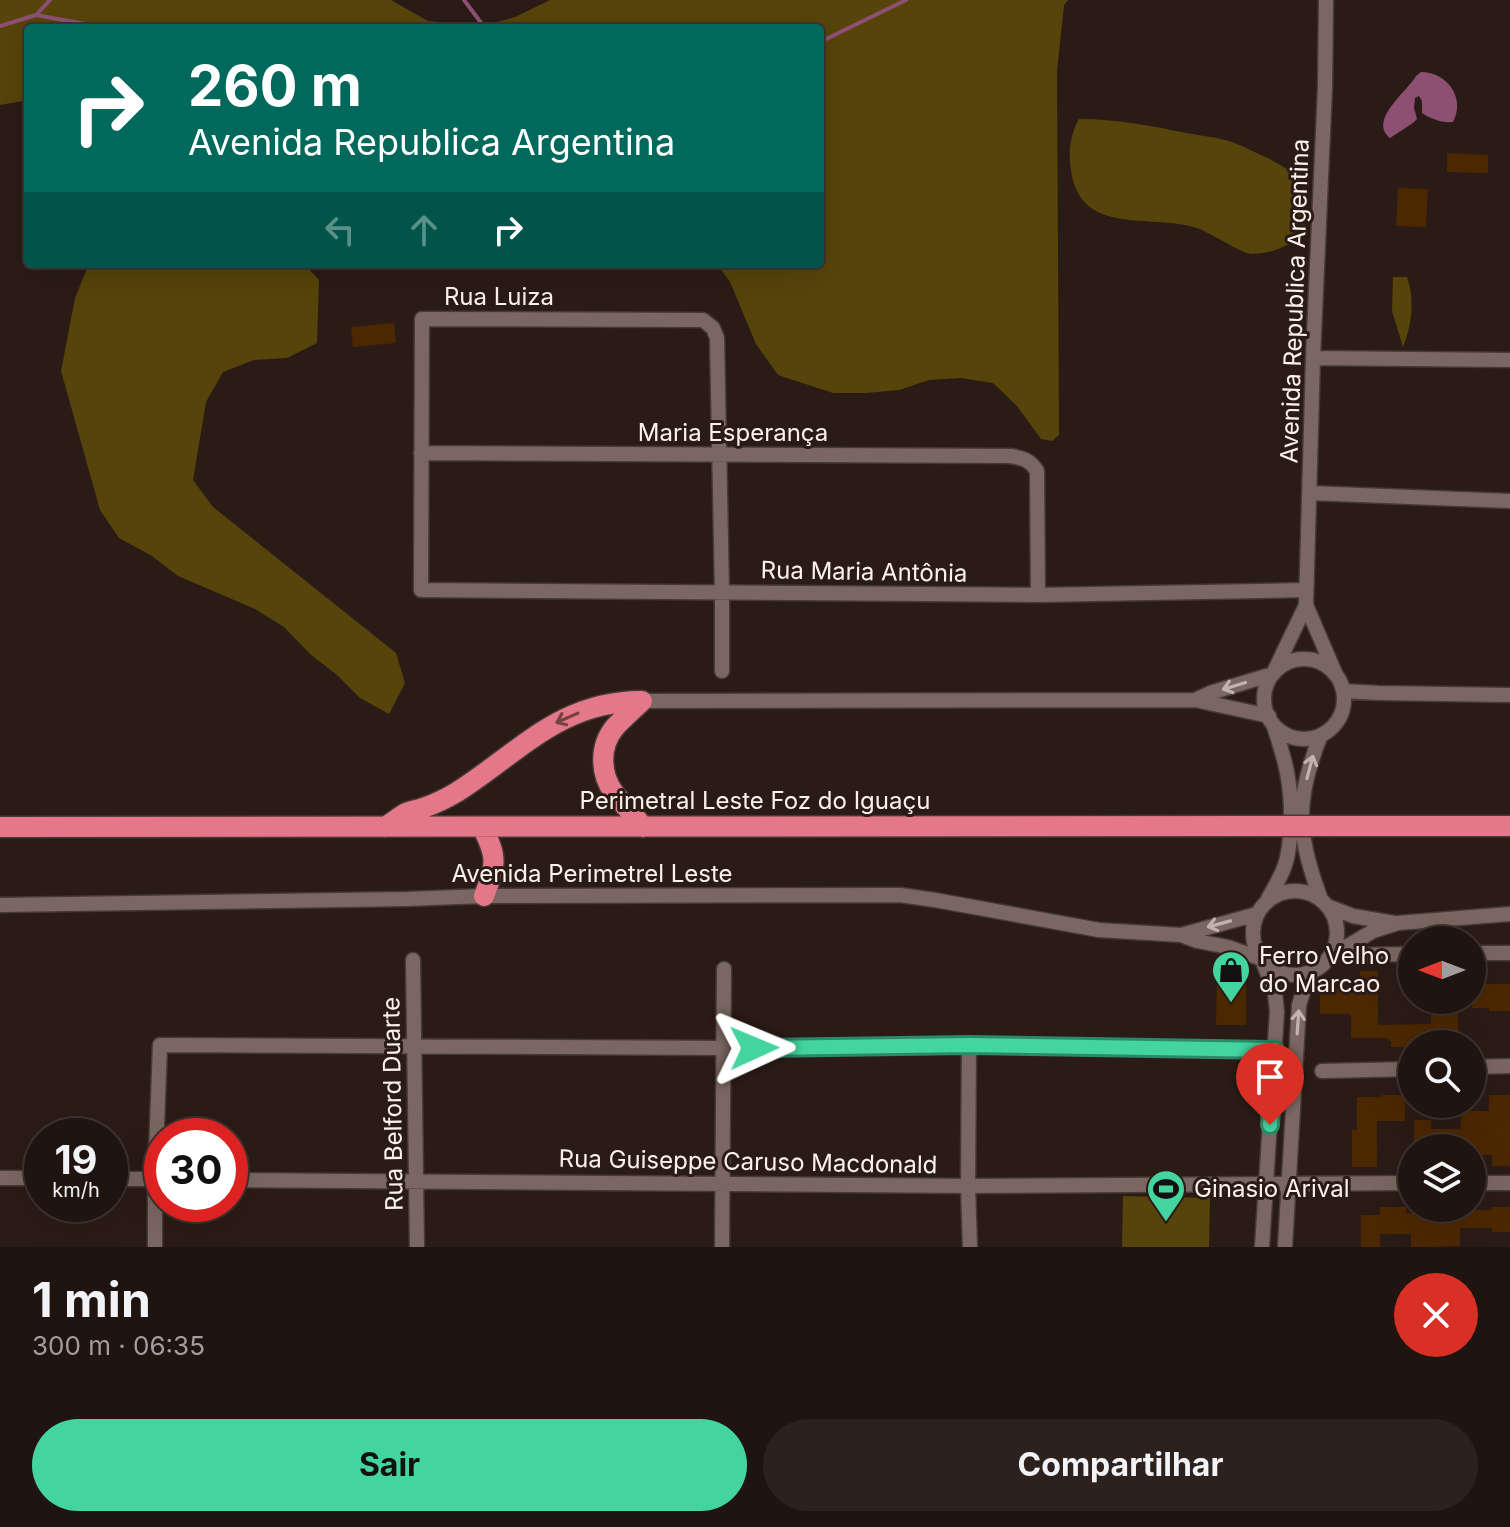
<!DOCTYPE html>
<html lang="pt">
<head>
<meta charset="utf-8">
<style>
	:root { --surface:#201410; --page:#2d211e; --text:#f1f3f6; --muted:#a29e9f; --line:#3d3330; --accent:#43d4a0 }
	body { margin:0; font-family:Inter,sans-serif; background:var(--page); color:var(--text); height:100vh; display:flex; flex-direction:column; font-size:30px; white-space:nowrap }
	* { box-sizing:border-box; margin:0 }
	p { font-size:26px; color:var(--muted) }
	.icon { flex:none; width:44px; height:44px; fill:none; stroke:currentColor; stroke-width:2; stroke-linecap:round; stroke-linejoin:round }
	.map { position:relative; height:1247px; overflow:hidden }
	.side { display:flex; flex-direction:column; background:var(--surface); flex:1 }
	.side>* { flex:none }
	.banner { position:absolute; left:24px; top:24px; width:800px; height:244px; border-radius:8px; box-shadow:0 8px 32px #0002,0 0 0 2px var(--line); background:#00695c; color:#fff; overflow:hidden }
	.needle { width:52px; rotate:270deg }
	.controls { position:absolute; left:1398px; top:926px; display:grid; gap:16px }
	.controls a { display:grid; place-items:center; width:88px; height:88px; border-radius:50%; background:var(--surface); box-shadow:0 8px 32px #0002,0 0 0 2px var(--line); font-size:40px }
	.speed { position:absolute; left:24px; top:1118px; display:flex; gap:16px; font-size:40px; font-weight:700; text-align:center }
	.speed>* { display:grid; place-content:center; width:104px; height:104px; border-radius:50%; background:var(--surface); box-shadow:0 8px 32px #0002,0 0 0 2px var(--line); line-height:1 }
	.speed small { font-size:20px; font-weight:400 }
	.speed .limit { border:12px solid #d22; background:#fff; color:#111 }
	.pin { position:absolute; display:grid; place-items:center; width:68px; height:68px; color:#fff; margin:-82px -34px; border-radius:50% 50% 50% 0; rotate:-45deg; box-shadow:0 0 8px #0007 }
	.pin .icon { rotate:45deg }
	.me { position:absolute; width:88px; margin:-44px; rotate:89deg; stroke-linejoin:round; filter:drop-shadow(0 0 6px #0008) }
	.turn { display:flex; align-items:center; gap:28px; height:168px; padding:0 32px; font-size:36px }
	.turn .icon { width:104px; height:104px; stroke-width:2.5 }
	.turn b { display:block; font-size:56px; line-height:68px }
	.lanes { display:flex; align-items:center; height:76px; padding:0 32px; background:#0003; justify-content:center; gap:40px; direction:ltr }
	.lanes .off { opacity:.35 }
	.round { display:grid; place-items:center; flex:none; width:84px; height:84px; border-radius:42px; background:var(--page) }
	.summary { display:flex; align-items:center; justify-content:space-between; height:136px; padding:0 32px }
	h1 { font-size:48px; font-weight:700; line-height:60px }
	.action { display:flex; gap:16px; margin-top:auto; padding:16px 32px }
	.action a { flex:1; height:92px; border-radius:48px; background:var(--accent); color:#111; font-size:32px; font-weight:700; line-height:92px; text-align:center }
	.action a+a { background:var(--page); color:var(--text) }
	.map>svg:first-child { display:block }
</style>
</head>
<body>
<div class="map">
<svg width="1510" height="1247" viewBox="0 0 1510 1247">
	<rect width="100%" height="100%" fill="#2b1b16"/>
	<!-- green -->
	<path fill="#57440a" d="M0,0H391L428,21L483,26L515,17L550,0H1068L1064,5L1057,71L1059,435L1052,441L1041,439L1017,406L993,383L961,378L929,380L899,390L866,393H833L778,375L756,344L730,282L717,264H820V28H28V100L0,105Z
		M1079,119C1116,119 1151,126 1187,133C1201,136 1216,137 1229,141C1242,145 1255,153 1268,158C1275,162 1283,166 1289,171C1303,186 1313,222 1296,238C1289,246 1274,251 1263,253C1259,253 1255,254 1251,254C1241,253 1211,233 1197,228C1150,213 1081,237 1071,171C1068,152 1070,135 1079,119Z
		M89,264H304L319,280L317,343L287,358L254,360L223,372L206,402L193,480L213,507L396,653L405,683L389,714L360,698L337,675L310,654L284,627L255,609L178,576L152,556L119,538L100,510L61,371L75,298Z
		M1393,277H1407C1415,299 1412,325 1403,347L1392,311Z
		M1123,1196L1210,1198L1209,1247H1122Z"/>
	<!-- water -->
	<path fill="#8d5073" d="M1421,72C1447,72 1466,98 1453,122C1442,123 1431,119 1422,113V101L1419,96L1415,98L1414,108L1417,119L1413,123L1390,138C1368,120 1407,92 1416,76Z"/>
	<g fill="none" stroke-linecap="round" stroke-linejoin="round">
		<!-- stream -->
		<path stroke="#8d5073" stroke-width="4" d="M464,0L485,28
			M36,15L50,0
			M0,26L36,15L107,28
			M820,42L906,0"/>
	</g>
	<!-- building -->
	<path fill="#4c2800" d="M1447,153L1488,155V173L1447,172Z
		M1398,188L1428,189L1426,227L1396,226Z
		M394,323L396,343L353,347L351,327Z
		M1360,971H1378V1025L1431,1024V1004H1433V1000H1458V1044H1412V1047H1391V1041H1388V1038H1351V1014H1320V989H1351V980H1360Z
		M1217,981L1246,983V1025H1216Z
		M1481,984H1510V1011H1489V1008H1472V988H1481Z
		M1382,1095H1405V1121H1377V1167H1352V1130H1357V1097H1382Z
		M1489,1095H1510V1166H1492V1155H1472V1148H1414V1120H1431V1129H1461V1111H1489Z
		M1380,1207H1406V1213H1435V1208H1452V1210H1492V1207H1510V1232H1492V1228H1460V1246L1433,1247H1411V1234H1380V1247H1361V1215H1380Z"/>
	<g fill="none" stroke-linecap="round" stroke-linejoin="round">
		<defs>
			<path id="minor" d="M1326,0L1325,87L1313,358L1306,605L1336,675
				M1313,358L1510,360
				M421,453L1010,456C1023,458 1030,460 1037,471L1038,595
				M1310,493L1510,501
				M1264 699a40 40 0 1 1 80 0a40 40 0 1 1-80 0Z
				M722,671V592L717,338L713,328L703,320L422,319L421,590L1038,595L1306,590
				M1343,691L1379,693L1510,695
				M1195,700L1210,693L1273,674L1306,605
				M642,701L1195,700L1269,716
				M1253 933a42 42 0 1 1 84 0a42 42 0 1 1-84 0Z
				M1268,899C1274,888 1281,877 1285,865C1290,851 1290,837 1291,822C1292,785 1285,758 1273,724
				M1321,900C1315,882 1308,864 1305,845C1296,808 1307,769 1321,735
				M0,905L407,899L484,896L900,895L935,900L1099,930L1181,935L1197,941L1228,947L1262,959L1275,994L1277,1011L1262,1247
				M1327,906L1353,916L1394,923
				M1181,935L1257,914
				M1472,953H1510
				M1357,955L1412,954
				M1331,956L1373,931L1398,923L1510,914
				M413,960L417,1247
				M969,1045L968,1186L970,1247
				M1472,1067L1510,1066
				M1322,1071L1412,1069
				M0,1178H42
				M110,1179H162
				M230,1180L968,1186L1412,1183
				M1472,1183H1510
				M155,1247V1179L160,1045L724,1048L969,1045L1275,1050
				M722,1247L724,969
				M1285,1247L1299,1005L1304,989L1313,971"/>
			<path id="highway" d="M642,701C633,710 623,718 615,727C599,746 600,774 614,793C623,805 634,814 643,827
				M1334,826H1510
				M0,827L1261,826
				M385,827C392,823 399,817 406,813C411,811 417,810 423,808C435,804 447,798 457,792C520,752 560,701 642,701
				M482,827C498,858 496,864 484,896"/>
		</defs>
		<!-- minor casing -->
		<use href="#minor" stroke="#463936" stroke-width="17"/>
		<!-- highway casing -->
		<use href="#highway" stroke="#463936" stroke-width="23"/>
		<!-- minor -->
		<use href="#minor" stroke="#7b6761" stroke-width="14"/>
		<!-- highway -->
		<use href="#highway" stroke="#e47889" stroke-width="20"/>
		<defs>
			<path id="highway-bridge" d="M1261,826H1334"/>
		</defs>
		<!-- highway-bridge casing -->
		<use href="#highway-bridge" stroke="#463936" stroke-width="23" stroke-linecap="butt"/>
		<!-- highway-bridge -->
		<use href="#highway-bridge" stroke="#e47889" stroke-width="20"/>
	</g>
	<!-- one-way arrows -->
	<defs><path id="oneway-shaft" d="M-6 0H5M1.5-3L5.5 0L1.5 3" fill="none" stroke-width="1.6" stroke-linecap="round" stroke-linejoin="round" transform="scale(2)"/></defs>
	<g stroke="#c2b3ae">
		<use href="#oneway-shaft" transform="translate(1234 686) rotate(163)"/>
		<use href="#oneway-shaft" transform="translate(1310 767) rotate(-75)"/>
		<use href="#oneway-shaft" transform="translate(1219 924) rotate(165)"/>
		<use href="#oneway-shaft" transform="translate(1298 1022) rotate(-86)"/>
	</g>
	<use stroke="#754044" href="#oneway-shaft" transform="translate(567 718) rotate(156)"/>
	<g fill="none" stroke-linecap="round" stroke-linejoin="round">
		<defs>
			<path id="route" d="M754,1048L969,1045L1275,1050L1270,1125"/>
		</defs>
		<!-- route casing -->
		<use href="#route" stroke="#2c8a68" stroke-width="20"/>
		<!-- route -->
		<use href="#route" stroke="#43d4a0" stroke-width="14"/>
	</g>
	<!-- icons -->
	<defs>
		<symbol id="shop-pin" viewBox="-11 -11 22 30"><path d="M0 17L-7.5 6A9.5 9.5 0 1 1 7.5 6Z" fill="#43d4a0" stroke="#2b1b16"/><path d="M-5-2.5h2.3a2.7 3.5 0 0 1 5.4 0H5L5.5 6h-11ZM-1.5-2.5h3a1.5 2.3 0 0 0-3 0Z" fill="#111"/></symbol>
		<symbol id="stadium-pin" viewBox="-11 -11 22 30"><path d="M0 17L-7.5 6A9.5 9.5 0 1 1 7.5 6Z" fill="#43d4a0" stroke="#2b1b16"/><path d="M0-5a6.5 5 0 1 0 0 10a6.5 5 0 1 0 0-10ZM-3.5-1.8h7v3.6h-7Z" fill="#111"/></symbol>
	</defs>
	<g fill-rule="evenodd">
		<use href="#shop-pin" x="1209" y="948" width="44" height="60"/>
		<use href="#stadium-pin" x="1144" y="1167" width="44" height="60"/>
	</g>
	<g text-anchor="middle" stroke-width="6" stroke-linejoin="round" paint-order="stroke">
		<!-- street labels -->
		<g font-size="24" fill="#fdf1ed" stroke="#2b1b16">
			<text x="499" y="305">Rua Luiza</text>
			<text transform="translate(1295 301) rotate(-88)" y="8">Avenida Republica Argentina</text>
			<text x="733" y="441">Maria Esperança</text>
			<text transform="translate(864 572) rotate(1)" y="8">Rua Maria Antônia</text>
			<text x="755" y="809">Perimetral Leste Foz do Iguaçu</text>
			<text x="592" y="882">Avenida Perimetrel Leste</text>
			<text transform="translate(393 1104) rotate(-91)" y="8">Rua Belford Duarte</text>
			<text transform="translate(748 1162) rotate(1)" y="8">Rua Guiseppe Caruso Macdonald</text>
		</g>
		<!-- poi labels -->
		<g font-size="24" fill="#fdf1ed" stroke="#2b1b16" text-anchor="start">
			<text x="1259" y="964">Ferro Velho<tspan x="1259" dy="28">do Marcao</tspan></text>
			<text x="1194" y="1197">Ginasio Arival</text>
		</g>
	</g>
</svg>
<div class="controls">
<a><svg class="needle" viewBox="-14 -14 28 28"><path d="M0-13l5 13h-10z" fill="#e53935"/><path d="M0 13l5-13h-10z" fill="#a29e9f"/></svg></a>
<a><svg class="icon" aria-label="search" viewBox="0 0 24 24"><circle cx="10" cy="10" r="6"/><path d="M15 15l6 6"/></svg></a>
<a><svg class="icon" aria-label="layers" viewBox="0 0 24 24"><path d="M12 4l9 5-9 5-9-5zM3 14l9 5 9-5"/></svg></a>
</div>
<div class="speed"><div>19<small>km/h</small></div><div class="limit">30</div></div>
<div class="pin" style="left:1270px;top:1125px;background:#d93025"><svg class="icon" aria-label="arrive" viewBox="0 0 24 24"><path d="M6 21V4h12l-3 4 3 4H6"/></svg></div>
<svg class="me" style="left:754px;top:1048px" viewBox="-20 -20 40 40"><path d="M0-17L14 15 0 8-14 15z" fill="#43d4a0" stroke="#fff" stroke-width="4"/></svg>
<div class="banner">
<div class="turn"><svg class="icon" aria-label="right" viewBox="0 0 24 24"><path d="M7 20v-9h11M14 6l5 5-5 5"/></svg><div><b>260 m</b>Avenida Republica Argentina</div></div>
<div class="lanes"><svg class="icon off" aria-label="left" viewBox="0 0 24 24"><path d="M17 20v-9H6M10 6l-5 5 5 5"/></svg><svg class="icon off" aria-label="ahead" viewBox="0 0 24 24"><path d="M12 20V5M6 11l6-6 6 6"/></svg><svg class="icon" aria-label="right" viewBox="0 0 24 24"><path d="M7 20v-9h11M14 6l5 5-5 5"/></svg></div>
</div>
</div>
<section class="side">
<div class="summary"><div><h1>1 min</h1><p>300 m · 06:35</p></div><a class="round" style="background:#d93025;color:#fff"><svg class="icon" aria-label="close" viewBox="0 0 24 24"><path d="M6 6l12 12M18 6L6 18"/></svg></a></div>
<div class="action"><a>Sair</a><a>Compartilhar</a></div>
</section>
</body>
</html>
